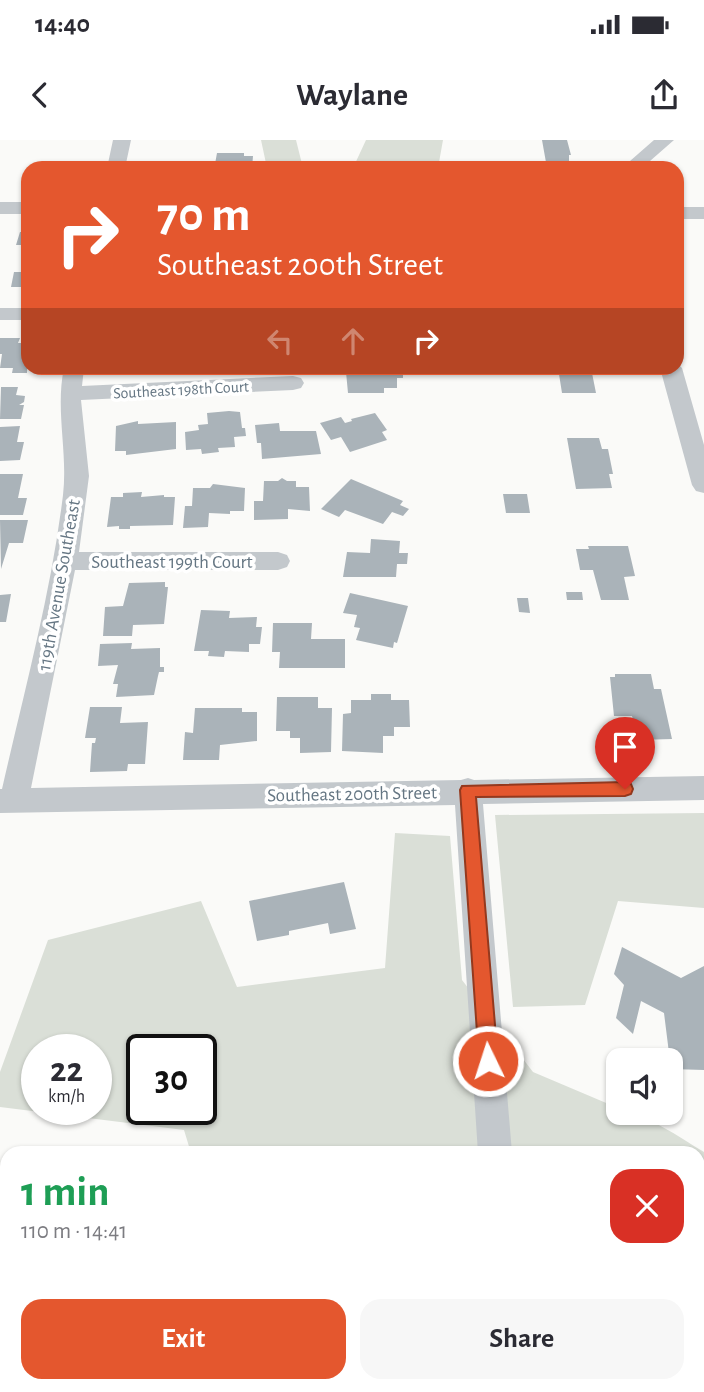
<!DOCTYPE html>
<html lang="en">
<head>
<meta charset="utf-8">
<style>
	:root { --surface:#fff; --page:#f7f7f7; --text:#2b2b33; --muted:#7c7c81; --accent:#e4572e }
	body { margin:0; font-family:"Alegreya Sans",sans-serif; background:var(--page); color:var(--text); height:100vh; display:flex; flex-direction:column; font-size:26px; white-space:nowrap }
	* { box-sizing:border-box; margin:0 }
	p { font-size:23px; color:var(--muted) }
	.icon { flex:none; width:38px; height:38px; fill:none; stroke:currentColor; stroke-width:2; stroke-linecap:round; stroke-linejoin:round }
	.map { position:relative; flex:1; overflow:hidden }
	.side { position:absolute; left:0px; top:1006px; width:705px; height:247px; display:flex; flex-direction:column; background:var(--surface); border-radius:21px 21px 0 0; box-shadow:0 2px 5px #0004 }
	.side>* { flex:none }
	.banner { position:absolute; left:21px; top:21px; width:663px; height:214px; border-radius:21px; box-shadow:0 2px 5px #0004; background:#e4572e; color:#fff; overflow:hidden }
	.fabs { position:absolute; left:606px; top:908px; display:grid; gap:14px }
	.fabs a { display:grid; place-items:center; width:77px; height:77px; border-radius:14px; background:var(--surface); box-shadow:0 2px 5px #0004; font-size:35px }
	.speed { position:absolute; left:21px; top:894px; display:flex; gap:14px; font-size:35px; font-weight:700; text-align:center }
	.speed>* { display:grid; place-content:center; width:91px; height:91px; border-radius:50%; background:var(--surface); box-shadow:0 2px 5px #0004; line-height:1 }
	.speed small { font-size:18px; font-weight:400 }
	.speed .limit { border:4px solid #111; border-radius:10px; background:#fff; color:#111 }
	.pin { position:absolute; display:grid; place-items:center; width:60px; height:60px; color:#fff; margin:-72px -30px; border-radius:50% 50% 50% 0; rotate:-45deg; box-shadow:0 0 7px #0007 }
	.pin .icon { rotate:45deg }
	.me { position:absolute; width:77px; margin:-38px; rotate:356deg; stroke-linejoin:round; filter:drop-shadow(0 0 5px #0008) }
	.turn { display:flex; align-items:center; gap:24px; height:147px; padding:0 21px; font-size:32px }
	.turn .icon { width:91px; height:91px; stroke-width:2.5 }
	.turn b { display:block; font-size:49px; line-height:60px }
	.lanes { display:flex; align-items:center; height:66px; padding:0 21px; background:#0003; justify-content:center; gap:35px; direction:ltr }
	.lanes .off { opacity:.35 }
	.round { display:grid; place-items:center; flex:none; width:74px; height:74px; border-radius:21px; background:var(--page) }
	.summary { display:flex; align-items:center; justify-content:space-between; height:119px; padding:0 21px }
	h1 { font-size:42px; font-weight:700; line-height:52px; color:#1e9e55 }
	.button { display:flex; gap:14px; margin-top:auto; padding:14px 21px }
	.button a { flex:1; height:80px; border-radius:21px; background:var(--accent); color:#fff; font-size:28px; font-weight:700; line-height:80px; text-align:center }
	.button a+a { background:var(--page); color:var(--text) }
	.status { display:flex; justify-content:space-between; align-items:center; height:49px; padding:0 35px; background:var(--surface); direction:ltr }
	.status svg { height:19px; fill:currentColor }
	header { display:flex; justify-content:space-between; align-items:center; height:91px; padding:0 21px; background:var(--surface); font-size:32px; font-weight:700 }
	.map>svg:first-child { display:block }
</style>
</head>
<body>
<div class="status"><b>14:40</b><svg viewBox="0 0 49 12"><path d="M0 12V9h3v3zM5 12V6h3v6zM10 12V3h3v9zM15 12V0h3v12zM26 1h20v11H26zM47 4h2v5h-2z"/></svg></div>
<header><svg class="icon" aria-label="back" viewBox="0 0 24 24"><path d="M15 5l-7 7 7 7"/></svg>Waylane<svg class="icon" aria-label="share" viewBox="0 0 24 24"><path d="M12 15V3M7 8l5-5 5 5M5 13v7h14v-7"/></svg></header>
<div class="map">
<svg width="704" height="1252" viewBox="0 0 704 1252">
	<rect width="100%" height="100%" fill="#fafaf8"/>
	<!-- green -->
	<path fill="#dadfd7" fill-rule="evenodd" d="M261,0H296L303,28H267Z
		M366,0H443L438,28H353Z
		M704,673V768L618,761L585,865L513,867L495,675Z
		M395,693L450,696L462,840L533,932L618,968V973C648,973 678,997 704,1012V1252H4L35,1246H698V1013H191L184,990L0,967V932L48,800L201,761L237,847L385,828ZM37,910H96V970H37ZM142,910H201V970H142Z"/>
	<!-- building -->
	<path fill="#aab3b9" d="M542,0H567L571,15H569V28H547Z
		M217,13H244V16H253L252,28H220L221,24H215Z
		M25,82H28V105H16L20,92H25Z
		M25,126H28V147H11L14,132H24Z
		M0,198H20L18,203H28L27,233H12L13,228H0L2,214H0Z
		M362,228H403V238H397V248H384V253H348L346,232H362Z
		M558,228H591L596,253H562Z
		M1,247H18L16,255L25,256L24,262L19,265H24L21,279H0Z
		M229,271L240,272L242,288H245L246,296L234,297L235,307L218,308L219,312L202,314L201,309L186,310L185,292L199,290L198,285L208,284L207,273Z
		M375,273L387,290L382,292L387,300L350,312L341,297L331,300L320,283L341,277L345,283L352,281L351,279Z
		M138,281V284L176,282V309L126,315V311H115L116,286Z
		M279,283L280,291H316L321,314L262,319L261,303H257L255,285Z
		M20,286L17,302H24L20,320L0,321V287Z
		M567,298H599L602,309H608L613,334H609L612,348L576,349Z
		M0,334H23L18,358H27L23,375H0Z
		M282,338L287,341H296V347H309L310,371L288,369V379L254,380V361H263L264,341H278Z
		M351,339L403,361L400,365L409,369L403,376L392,372L383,384L345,370L339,377L321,369Z
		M213,344L245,348L244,371H230V374L209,373L208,387L183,388L185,366H192L193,348H210Z
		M142,352L141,357L164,355V357H175L173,385L130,386V389H119V386L107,387L111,357H123V353Z
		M503,354H527L530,373H506Z
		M0,380H28L23,403H9L1,429Z
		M371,399L400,401L399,413H408L407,424H397L396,437H343L347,412L370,413Z
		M588,406H628L635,436L624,437L629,460H601L593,430H580L576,409H589Z
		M165,442V447H168L164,484L133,485L132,496H103L105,467L123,466L129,443Z
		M566,452H582L583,460H567Z
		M350,453L408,466L397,503L394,502L393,508L356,500L360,488L354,487L357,475L343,473Z
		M11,454L6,482H0V455Z
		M517,458H528L530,473L519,472Z
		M201,470L230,471L229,478L257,477L256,487H262L260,504H249V512L225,511L224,517L208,516L209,511H194Z
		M273,483H312L311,499H345V528H279L280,512H272Z
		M132,503L131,509L160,508V527H164V532H159L158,536L154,555L116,557L118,544H113L118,525L98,526L100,504Z
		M615,534H651L654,549H661L672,599L638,600L632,576H614L610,537H615Z
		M371,554H391V560H409L410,587H394V596H383V613L342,611L343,574L351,573V560H371Z
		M277,557H318V568H332L331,612L300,613V598H290V591H276Z
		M90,567H122L120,583L148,582L145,624H128L127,631L90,632L92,603H95L96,598H85Z
		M195,568H242V572H257V601L220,605L219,620H183L185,592L193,593Z
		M344,742L356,789L330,794L328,783L289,791V795L257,801L249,761Z
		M622,807L681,838L704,826V930L671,929L664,873L641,861L633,894L616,878L624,845L614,834Z
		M7,1027V1102H6L0,1078V1030Z"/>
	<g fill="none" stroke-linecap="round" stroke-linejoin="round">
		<!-- street -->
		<path fill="#c3c8cc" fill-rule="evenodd" d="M113,0H131L125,28H107Z
			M654,0H674L642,28H622Z
			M0,62H28V74H0Z
			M677,67H704V79H677Z
			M0,168H28V180H0Z
			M677,223L682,228L704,305V353L696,351L692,345L660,228H677Z
			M64,228H84L82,246L293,236L301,238L304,243L301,248L293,250L81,260L89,336L79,412H278L287,415L290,421L287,427L278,430H75L31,648L461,640L468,638L474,640L704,636V660L483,664L512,1013H478L455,665L0,673V649H2C24,552 51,454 63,355C68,312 55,270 64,228Z"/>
	</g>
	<!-- route -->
	<path fill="#e4572e" stroke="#94391e" stroke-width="2" d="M625,642L631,644L633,649L631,654L625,656L476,657L498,921L495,927L488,930L482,927L479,921L460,650L462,646Z"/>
	<g text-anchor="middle" stroke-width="7" stroke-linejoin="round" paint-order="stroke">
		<!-- far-street labels -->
		<g font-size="16" fill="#657683" stroke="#fff">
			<text transform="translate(181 249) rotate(-3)" y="6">Southeast 198th Court</text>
		</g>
		<!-- street labels -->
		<g font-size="19" fill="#657683" stroke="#fff">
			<text x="172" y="428">Southeast 199th Court</text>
			<text transform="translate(58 445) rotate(-80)" y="7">119th Avenue Southeast</text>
			<text transform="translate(352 653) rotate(-1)" y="7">Southeast 200th Street</text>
		</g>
	</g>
</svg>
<div class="fabs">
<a><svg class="icon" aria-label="sound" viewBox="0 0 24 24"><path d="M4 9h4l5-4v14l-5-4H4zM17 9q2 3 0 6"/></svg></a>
</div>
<div class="speed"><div>22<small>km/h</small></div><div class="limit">30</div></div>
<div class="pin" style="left:625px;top:649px;background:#d93025"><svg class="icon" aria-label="arrive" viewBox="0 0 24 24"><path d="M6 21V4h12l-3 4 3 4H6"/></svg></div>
<svg class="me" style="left:488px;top:921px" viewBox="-20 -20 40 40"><circle r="17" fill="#e4572e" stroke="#fff" stroke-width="3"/><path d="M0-11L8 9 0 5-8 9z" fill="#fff"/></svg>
<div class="banner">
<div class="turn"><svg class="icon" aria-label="right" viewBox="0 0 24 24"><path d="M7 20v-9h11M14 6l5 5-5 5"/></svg><div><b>70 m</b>Southeast 200th Street</div></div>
<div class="lanes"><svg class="icon off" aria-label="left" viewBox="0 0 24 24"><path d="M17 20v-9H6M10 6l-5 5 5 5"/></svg><svg class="icon off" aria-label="ahead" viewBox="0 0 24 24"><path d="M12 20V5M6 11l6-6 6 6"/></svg><svg class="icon" aria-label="right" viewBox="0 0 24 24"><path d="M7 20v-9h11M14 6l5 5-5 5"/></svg></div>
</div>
<section class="side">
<div class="summary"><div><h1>1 min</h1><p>110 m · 14:41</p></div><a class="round" style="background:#d93025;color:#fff"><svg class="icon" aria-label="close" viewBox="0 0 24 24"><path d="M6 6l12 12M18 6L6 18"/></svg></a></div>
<div class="button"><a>Exit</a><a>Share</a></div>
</section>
</div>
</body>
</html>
